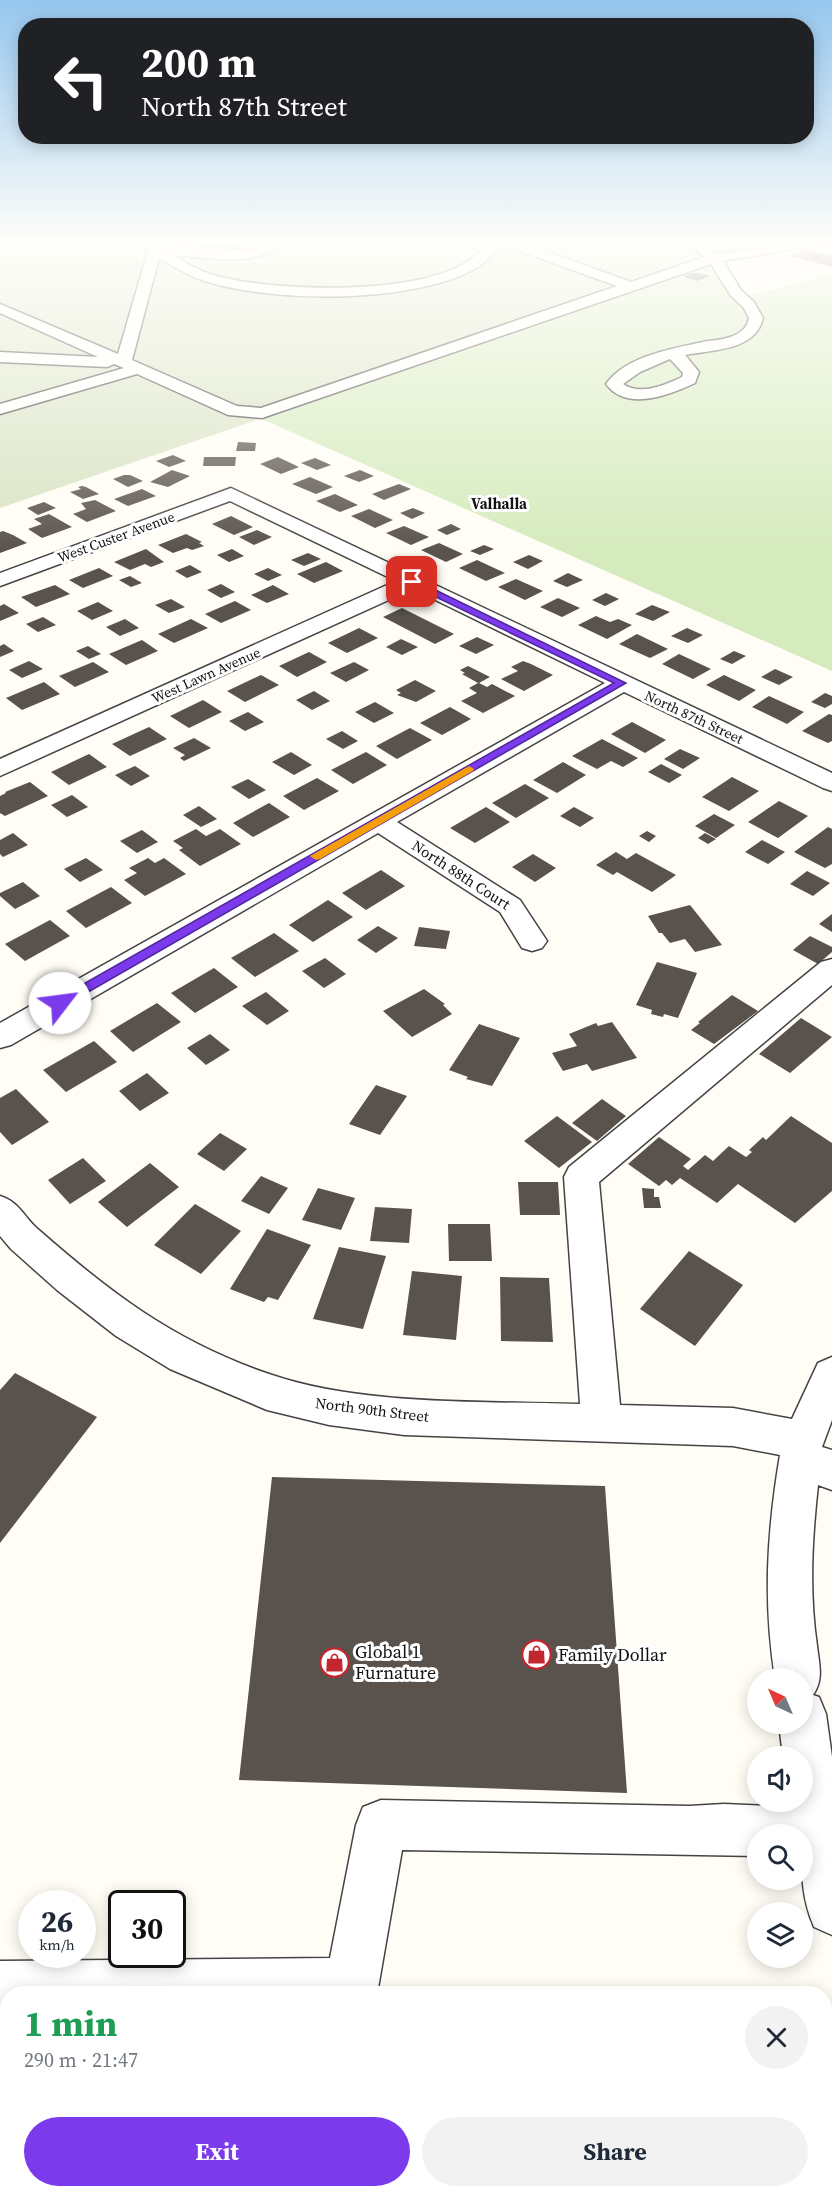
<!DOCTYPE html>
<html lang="en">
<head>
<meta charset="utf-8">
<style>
	:root { --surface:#fff; --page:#f2f2f3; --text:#1f2937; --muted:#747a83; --accent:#7c3aed }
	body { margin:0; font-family:"Source Serif 4",serif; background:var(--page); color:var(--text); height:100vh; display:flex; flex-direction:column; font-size:22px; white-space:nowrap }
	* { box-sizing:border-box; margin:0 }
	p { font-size:20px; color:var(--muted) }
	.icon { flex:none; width:33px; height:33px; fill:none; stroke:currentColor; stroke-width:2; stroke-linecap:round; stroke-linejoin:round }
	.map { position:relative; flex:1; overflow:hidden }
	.details { position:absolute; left:0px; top:1986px; width:832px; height:212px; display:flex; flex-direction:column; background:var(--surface); border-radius:24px 24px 0 0; box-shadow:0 3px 15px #0003 }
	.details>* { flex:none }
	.banner { position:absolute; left:18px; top:18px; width:796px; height:126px; border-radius:24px; box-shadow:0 3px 15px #0003; background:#202124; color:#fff; overflow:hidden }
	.needle { width:39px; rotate:316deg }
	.fabs { position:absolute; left:747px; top:1668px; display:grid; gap:12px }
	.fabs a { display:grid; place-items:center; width:66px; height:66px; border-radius:50%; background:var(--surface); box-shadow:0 3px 15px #0003; font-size:30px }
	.speed { position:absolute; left:18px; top:1890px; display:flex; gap:12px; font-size:30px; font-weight:700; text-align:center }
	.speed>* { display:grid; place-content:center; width:78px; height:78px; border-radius:50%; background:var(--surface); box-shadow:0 3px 15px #0003; line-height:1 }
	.speed small { font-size:15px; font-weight:400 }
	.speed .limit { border:3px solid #111; border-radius:9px; background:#fff; color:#111 }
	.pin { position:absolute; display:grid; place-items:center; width:51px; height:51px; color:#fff; margin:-26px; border-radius:12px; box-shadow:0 3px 9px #0006 }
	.me { position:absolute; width:66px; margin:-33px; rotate:60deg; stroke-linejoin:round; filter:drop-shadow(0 0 4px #0008) }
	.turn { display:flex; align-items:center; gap:21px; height:126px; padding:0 24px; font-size:27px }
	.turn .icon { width:78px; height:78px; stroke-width:2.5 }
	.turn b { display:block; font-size:42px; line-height:51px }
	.round { display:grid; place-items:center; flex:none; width:63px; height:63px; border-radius:32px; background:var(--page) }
	.summary { display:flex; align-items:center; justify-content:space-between; height:102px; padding:0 24px }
	h1 { font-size:36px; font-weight:700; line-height:45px; color:#1e9e55 }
	.action { display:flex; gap:12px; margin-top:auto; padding:12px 24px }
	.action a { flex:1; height:69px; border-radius:36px; background:var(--accent); color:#fff; font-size:24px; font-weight:700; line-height:69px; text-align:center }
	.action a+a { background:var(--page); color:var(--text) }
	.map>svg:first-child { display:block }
</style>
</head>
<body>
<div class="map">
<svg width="832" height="2197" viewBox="0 0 832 2197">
	<rect width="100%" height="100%" fill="#fffdf5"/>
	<!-- green -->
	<path fill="#d5ebbd" d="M708,265L716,268L736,299L832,274V671L262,419Z"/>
	<!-- cemetery -->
	<path fill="#d9e3c4" d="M0,244H771L0,508Z"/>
	<!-- building -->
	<path fill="#5a524d" d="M185,244H246L239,250L182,246Z
		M805,251L832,258V267L791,256Z
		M697,273L710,276L697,281L684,277L691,273Z
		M238,442L256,443L255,451H236Z
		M173,455L186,461L169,467L156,461Z
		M204,457H236L235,466H203Z
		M278,457L299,467L281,474L260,464Z
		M315,458L331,465L317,470L301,463Z
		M172,470L190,476L168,487L150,482Z
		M360,470L374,476L359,482L344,476Z
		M124,475H130L143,481L128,487L113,479Z
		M310,477L333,487L316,494L292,484Z
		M399,484L411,489L384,500L372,494Z
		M82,486L86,487L99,494L83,499L70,492L81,489L78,487Z
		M142,489L156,496L128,506L114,499Z
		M335,494L358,505L340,512L316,501Z
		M95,500L116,511L87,522L73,514L86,509L81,503Z
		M44,502L56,508L38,515L27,508Z
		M413,508L425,513L412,519L400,513Z
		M369,509L393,520L375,528L351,516Z
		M49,514L72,527L42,538L28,529L42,524L34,519Z
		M231,516L253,527L234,535L212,524Z
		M451,524L461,529L447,535L437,530Z
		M404,526L429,537L411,545L386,533Z
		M257,530L272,537L254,545L239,537Z
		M3,531L13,535L27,543L0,553V532Z
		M186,534L202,542L199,543L204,546L192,550L187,548L173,553L158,545Z
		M439,543L463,554L446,562L421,550Z
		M484,545L494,549L480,555L470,551Z
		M146,549L164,562L151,567L145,564L130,570L114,562Z
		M232,549L244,556L229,562L217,555Z
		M308,553L321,559L304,566L291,560Z
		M529,555L543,561L528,569L513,562Z
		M477,560L505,573L486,581L459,568Z
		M326,562L343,571L314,583L297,574Z
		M190,565L202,572L187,578L175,571Z
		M99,568L113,576L83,588L69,580Z
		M268,568L282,575L268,581L254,574Z
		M568,573L583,580L567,587L553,581Z
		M130,576L142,583L131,587L119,580Z
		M516,579L543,591L525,600L498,587Z
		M221,584L235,592L221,598L207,590Z
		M55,585L70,594L36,607L21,597Z
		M273,585L289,594L267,603L251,595Z
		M606,593L619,599L605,606L592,600Z
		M558,598L580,608L562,617L540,607Z
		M171,599L185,607L169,613L155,605Z
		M235,601L251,610L221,623L205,614Z
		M98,602L113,611L92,620L77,611Z
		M4,604L19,613L0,621V606Z
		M652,605L670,612L653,621L635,614Z
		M402,608L454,634L435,644L383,617Z
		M596,616L610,622L618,619L632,625L607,639L578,625Z
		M43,617L56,625L38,632L26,624Z
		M125,619L139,628L120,636L106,627Z
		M191,619L208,628L174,643L158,634Z
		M359,628L378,638L347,653L328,643Z
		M687,628L703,635L688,643L671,636Z
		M637,634L668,649L650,658L619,644Z
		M477,637L494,645L476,654L459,646Z
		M401,639L418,647L402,655L386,647Z
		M142,640L158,651L126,665L109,654Z
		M4,644L14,651L0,657V646Z
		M88,646L101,654L89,659L76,651Z
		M734,651L746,656L732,664L720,659Z
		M309,652L327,662L297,677L279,666Z
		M679,654L711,669L693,679L662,664Z
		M29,661L43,669L22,678L9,670Z
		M523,661L531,664L553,675L524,691L501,679L518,671L511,667Z
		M93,662L109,672L75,687L59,676Z
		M354,662L369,670L346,682L330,673Z
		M468,666L490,677L479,683L487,687L492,684L515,696L483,713L461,701L477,693L469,688L478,683L462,674L465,673L460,670Z
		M775,669L793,677L779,685L761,677Z
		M261,675L279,685L245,702L227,691Z
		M724,675L756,690L739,701L706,685Z
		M415,680L436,691L416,702L397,695L401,693L396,690Z
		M44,682L60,694L22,710L6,698Z
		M314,691L330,701L312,710L296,700Z
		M825,693L832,696V704L825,708L811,702Z
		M769,696L804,712L787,724L752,707Z
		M203,700L222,712L189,728L170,716Z
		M375,702L394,713L374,723L355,712Z
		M450,707L471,719L442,735L420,723Z
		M248,712L264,722L245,731L229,721Z
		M829,714L832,715V741L828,743L802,731Z
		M632,722L666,740L645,753L611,734Z
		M149,727L167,739L130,756L112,744Z
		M410,728L432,740L397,759L376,746Z
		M342,731L358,741L343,749L326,739Z
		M194,738L211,748L184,761L180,758L185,755L173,748Z
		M602,739L638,758L623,767L611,761L597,769L572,756Z
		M680,749L700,758L683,769L664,759Z
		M291,752L312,765L294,775L272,762Z
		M366,752L387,765L353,784L331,770Z
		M89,754L107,767L69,785L51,772Z
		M563,762L586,775L557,793L533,780Z
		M661,764L682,775L669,783L648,772Z
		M135,766L150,776L131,786L115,775Z
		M732,777L759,791L729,811L702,797Z
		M317,778L339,791L304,810L283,796Z
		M248,779L266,790L249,799L231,787Z
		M30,782L48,796L5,816L0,813V796L6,793L5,792Z
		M525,784L549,798L516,818L492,803Z
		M72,795L88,807L67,817L51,805Z
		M779,801L808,816L778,838L748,822Z
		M269,803L290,817L253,837L233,823Z
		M199,806L217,819L201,827L183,815Z
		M486,807L510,822L475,843L450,828Z
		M574,807L594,818L580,827L560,816Z
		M714,814L735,825L716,838L695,826Z
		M828,827L832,829V864L825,868L794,852Z
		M196,829L206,836L220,829L241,844L200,866L179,850L183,848L173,841Z
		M142,830L158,842L137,853L120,841Z
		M647,831L656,836L649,842L639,836Z
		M13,833L28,845L3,857L0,854V840Z
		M705,833L716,839L708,844L698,838Z
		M762,840L785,852L768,864L745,852Z
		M616,852L627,859L636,853L676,875L652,892L617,872L613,875L596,865Z
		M533,854L556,868L535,882L512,867Z
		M86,858L103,870L80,882L64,869Z
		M148,858L155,863L164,858L186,874L145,896L124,880L137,873L129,868Z
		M381,870L405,886L366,910L342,893Z
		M807,871L830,883L813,896L790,884Z
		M23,882L40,896L15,909L0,896V893Z
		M111,887L132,903L86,928L66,911Z
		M328,900L353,917L313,942L289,925Z
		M690,905L722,945L695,952L685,939L670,943L662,933H659L648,916Z
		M832,914V932L819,924Z
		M50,920L70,936L25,961L5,944Z
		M378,926L398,938L376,953L357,940Z
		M419,927L450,931L446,949L414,946Z
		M274,933L299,951L255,977L231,958Z
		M810,936L832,947V952L818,964L793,950Z
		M325,958L346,974L324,988L302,971Z
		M657,962L697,973L678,1018L664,1014L663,1017L651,1014L652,1010L636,1005Z
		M214,968L238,987L195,1013L171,993Z
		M424,989L445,1004L443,1005L452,1014L412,1037L383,1011Z
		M266,992L289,1011L267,1025L242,1006Z
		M732,995L758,1011L714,1044L691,1030L700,1023L698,1022Z
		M157,1003L181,1022L133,1052L110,1031Z
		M801,1018L832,1037L790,1073L759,1054Z
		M612,1022L637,1058L592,1071L587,1064L563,1071L552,1053L577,1046L569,1034L596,1023L598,1026Z
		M479,1024L520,1038L492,1086L466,1079L468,1077L449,1070Z
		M210,1034L230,1050L206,1065L187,1048Z
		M94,1041L117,1062L66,1092L43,1070Z
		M147,1073L169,1093L140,1111L119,1091Z
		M376,1085L407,1096L380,1135L349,1124Z
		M16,1089L49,1122L12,1145L0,1132V1098Z
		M602,1099L626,1116L597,1141L572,1123Z
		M557,1116L592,1142L559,1168L524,1141Z
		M791,1116L832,1143V1191L795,1223L738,1184L717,1203L680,1178L672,1185L666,1180L659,1186L628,1164L659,1137L691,1159L683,1166L688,1170L705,1155L713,1161L729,1146L746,1157L752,1152L749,1150L763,1137L766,1140Z
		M220,1133L247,1149L224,1171L197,1154Z
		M83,1158L106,1181L70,1204L48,1180Z
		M150,1163L179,1187L127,1227L98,1202Z
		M261,1176L288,1188L269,1214L241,1201Z
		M518,1182H558L560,1215H520Z
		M318,1188L355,1198L341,1230L302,1220Z
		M642,1188L654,1189V1197H659L661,1208H644Z
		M195,1204L241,1231L201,1274L154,1245Z
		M375,1207L412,1209L409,1243L370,1241Z
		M448,1224H490L492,1261H449Z
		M267,1229L311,1245L278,1300L268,1297L264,1302L230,1289Z
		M339,1247L386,1256L363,1329L313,1319Z
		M689,1251L743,1285L695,1346L640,1309Z
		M412,1271L462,1276L456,1340L403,1335Z
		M500,1277L549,1278L553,1342L501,1341Z
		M15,1373L97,1417L0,1543V1390Z
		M272,1477L605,1486L627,1793L239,1780Z"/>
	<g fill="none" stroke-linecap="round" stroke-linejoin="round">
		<defs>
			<path id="minor" d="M150,244L250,251L263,244H277C259,269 200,256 172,255C186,263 201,272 217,276C276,292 419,296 470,260C476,256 482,249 487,244H500C495,252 486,262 478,267C416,304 277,303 208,282C190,277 175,267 159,258L132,360L237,406L261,408L617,286L509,247L508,244H526L631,282L704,257L689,244H703L717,254C756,250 793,238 832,248V256L800,248L723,261L741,290L754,302L763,318C756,351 711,350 685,355L699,372L695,383C670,395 626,412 606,384C626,356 671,349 703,342C713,340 725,340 735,335C743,331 747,327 749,318L743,307L731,296L711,264L262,418L228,415L137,374L0,414V404L124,368L114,364L107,367L0,362V352L98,357L0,313V304L118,354ZM670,359L683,373L682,377C665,385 640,396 623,384L640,372Z
				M231,488L832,773V791L823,788L624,692L397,822L520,900L547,941L542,948L532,951L522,948L500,912L378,833L11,1045L0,1048V1023L605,683L413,589L0,776V759L396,581L230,501L0,586V573Z
				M832,959V985L599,1182L620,1405L733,1408L792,1419L818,1363L832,1357V1420L822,1447L832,1450V1490L818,1485C812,1539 809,1592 817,1646C819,1664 824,1679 813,1695L819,1697L826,1714L832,1757V1935L814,1927C800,1894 802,1870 802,1834H758V1856L402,1850L377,1994H8V2015H0V1961L330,1958L356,1825L363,1807L381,1800L689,1806L724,1804L790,1807L789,1802H802V1756H783L779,1724H802V1678H775C763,1601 767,1532 780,1455L733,1446L404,1435L329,1425L267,1410L170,1369L116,1336L57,1290L11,1249L0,1236V1196C20,1202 24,1218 40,1231C73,1260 107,1288 143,1312C182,1338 225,1359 269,1374C361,1406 483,1401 580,1404L564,1177L569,1167L821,962Z"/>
			<path id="major" d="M0,2118H8V2176H0Z
				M825,2158H832V2197H800L797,2190H825Z
				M286,2190H344L342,2197H284Z"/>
		</defs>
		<!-- minor casing -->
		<use href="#minor" stroke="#444" stroke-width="3"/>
		<!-- major casing -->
		<use href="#major" stroke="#222" stroke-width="3"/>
		<!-- minor -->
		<use href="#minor" fill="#fff" fill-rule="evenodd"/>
		<!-- major -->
		<use href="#major" fill="#f9d66b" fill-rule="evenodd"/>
	</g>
	<!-- sky -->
	<linearGradient id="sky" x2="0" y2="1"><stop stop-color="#95c6ee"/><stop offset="0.44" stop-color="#fffefa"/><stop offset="1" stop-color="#fffefa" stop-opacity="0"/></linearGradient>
	<rect width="832" height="551" fill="url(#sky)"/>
	<!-- route -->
	<path fill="#7c3aed" stroke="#51269a" stroke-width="1.5" d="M409,580H415L626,683L64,1006H55L53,1003L55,1000L614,683L409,584Z"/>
	<!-- slow -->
	<path fill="#f59e0b" d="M469,766L474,769L473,771L320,859L316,860L310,856Z"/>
	<!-- icons -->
	<defs>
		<symbol id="shop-ring" viewBox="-11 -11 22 22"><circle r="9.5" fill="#fff" stroke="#c4262e" stroke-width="1.5"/><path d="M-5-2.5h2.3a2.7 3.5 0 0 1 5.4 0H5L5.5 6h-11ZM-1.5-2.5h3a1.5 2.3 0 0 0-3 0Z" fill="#c4262e"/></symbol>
	</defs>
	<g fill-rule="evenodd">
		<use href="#shop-ring" x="520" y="1638" width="33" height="33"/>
		<use href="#shop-ring" x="318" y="1646" width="33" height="33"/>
	</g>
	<g text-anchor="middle" stroke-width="6" stroke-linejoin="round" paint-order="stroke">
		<!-- far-street labels -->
		<g font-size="14" fill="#111" stroke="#fff">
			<text transform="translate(116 537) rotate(-20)" y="5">West Custer Avenue</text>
			<text transform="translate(206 675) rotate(-24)" y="5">West Lawn Avenue</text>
			<text transform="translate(694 717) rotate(25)" y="5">North 87th Street</text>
		</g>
		<!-- far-quarter labels -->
		<g font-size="15" font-weight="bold" fill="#111" stroke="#fff">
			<text x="499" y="509">Valhalla</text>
		</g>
		<!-- street labels -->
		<g font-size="15" fill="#111" stroke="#fff">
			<text transform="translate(461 875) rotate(33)" y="5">North 88th Court</text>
			<text transform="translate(372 1410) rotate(7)" y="5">North 90th Street</text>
		</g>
		<!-- near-poi labels -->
		<g font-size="18" fill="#111" stroke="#fff" text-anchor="start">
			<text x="355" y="1658">Global 1<tspan x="355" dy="21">Furnature</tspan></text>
			<text x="558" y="1661">Family Dollar</text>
		</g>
	</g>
</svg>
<div class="fabs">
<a><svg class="needle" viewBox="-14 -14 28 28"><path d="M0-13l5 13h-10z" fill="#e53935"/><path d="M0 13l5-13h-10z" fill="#747a83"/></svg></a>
<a><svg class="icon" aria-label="sound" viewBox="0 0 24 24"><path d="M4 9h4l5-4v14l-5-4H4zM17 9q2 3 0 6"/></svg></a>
<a><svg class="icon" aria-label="search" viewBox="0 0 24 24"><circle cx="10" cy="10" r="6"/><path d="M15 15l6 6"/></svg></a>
<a><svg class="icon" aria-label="layers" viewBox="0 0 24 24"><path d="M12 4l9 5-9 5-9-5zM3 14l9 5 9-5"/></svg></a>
</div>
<div class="speed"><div>26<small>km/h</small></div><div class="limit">30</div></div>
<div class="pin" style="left:412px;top:582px;background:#d93025"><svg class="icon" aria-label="arrive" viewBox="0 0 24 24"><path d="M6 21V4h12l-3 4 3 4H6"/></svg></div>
<svg class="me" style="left:60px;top:1003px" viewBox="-20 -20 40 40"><circle r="19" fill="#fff"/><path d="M0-13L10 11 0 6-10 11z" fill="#7c3aed"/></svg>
<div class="banner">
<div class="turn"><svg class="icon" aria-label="left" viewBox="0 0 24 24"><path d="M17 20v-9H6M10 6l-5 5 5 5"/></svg><div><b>200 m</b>North 87th Street</div></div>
</div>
<section class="details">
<div class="summary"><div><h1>1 min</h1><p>290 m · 21:47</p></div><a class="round"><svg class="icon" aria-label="close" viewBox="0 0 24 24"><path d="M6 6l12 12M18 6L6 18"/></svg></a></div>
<div class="action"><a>Exit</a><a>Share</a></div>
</section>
</div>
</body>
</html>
